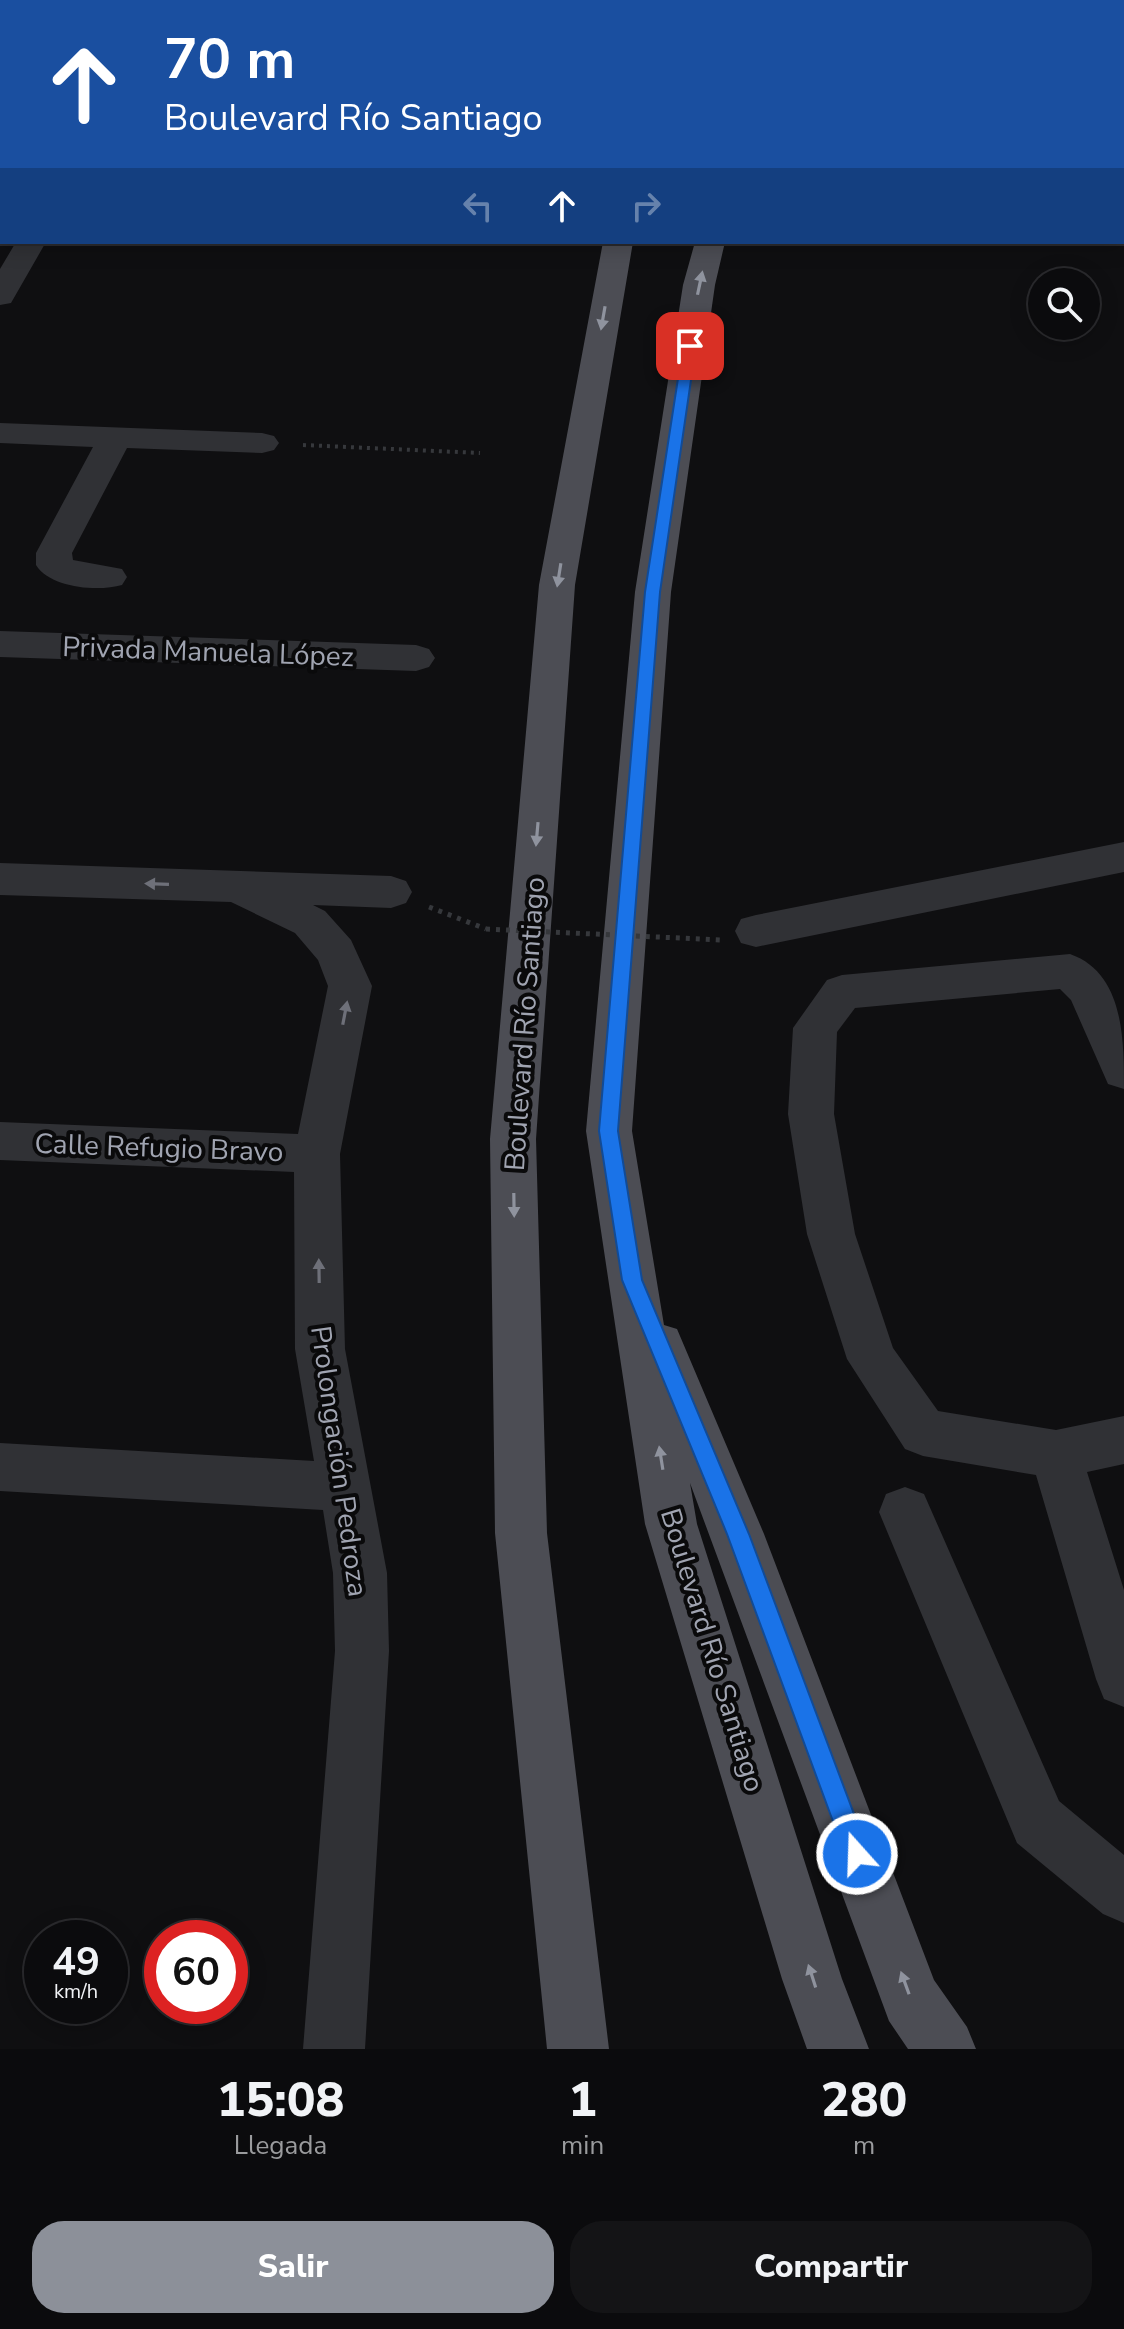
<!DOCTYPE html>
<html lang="es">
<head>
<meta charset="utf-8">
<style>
	:root { --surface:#0b0b0d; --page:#141416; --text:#f1f3f6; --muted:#9a9b9d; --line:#2b2b2e; --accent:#8c9099 }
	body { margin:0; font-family:"Nunito Sans",sans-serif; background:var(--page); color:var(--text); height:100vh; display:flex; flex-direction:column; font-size:30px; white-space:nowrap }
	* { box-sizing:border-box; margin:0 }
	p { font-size:26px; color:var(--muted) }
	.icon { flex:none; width:44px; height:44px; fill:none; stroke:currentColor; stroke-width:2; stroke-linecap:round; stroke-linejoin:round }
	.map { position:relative; height:2049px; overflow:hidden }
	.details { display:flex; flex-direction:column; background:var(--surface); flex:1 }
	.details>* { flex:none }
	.banner { position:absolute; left:0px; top:0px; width:1124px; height:244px; box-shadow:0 4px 20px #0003,0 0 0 2px var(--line); background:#1a4fa0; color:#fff; overflow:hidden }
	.controls { position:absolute; left:1028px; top:268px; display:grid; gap:16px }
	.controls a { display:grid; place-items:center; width:72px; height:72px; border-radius:50%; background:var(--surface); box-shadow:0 4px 20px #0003,0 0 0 2px var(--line); font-size:40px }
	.speed { position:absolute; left:24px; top:1920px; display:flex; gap:16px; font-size:40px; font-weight:700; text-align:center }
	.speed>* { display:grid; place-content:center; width:104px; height:104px; border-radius:50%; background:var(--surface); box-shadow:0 4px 20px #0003,0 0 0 2px var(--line); line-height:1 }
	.speed small { font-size:20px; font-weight:400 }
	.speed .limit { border:12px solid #d22; background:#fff; color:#111 }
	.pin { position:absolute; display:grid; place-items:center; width:68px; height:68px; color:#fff; margin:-34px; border-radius:16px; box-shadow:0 4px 12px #0006 }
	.me { position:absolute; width:88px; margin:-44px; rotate:340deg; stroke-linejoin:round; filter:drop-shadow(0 0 6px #0008) }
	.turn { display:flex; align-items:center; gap:28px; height:168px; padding:0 32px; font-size:36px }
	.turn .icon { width:104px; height:104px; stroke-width:2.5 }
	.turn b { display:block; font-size:56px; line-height:68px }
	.lanes { display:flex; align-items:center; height:76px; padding:0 32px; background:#0003; justify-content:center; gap:40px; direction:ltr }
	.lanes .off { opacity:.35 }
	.eta { display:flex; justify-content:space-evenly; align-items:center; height:136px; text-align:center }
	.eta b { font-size:48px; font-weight:800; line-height:56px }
	.button { display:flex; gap:16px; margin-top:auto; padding:16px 32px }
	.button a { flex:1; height:92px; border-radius:32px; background:var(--accent); color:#fff; font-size:32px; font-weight:800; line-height:92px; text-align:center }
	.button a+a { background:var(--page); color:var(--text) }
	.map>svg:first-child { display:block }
</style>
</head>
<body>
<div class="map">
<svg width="1124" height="2049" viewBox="0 0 1124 2049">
	<rect width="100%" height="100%" fill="#0f0f11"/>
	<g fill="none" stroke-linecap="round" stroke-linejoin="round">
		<!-- path-far1 -->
		<path stroke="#36383c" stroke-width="4" stroke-dasharray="3 5" stroke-linecap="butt" d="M303,445L480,453"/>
		<!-- path -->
		<path stroke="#36383c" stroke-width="5" stroke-dasharray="4 6" stroke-linecap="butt" d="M429,907L486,929"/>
		<!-- minor -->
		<path fill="#303135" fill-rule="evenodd" d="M230,0H296L229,2Z
			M0,3H2V19H0Z
			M0,155H2V173H0Z
			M1122,182L1124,183V201L1122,200Z
			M16,242H46L11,303L0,305V269Z
			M0,423L262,433L274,436L279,443L274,450L262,453L127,448L72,553L73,560L122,569L127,577L122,585C98,592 50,588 36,565V553L93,447L0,443Z
			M0,631L416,645L429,649L435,658L429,667L416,671L0,657Z
			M1124,842V872L756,947L741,943L735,931L741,919L756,915Z
			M0,863L391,876L406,881L412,892L406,903L391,908L313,905L325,911L351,940L372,986L340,1154L345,1349L387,1573L389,1651L365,2049H303L335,1651L333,1573L323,1510L0,1491V1443L314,1461L295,1349L294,1172L0,1160V1122L298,1134L328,986L318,960L295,933L231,902L0,895Z
			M1070,954C1124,973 1124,1039 1124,1089L1108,1084L1071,1000L1060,989L855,1008L837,1032L834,1114L855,1234L893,1348L938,1411L1056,1430L1124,1416V1464L1087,1472L1124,1590V1707L1104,1699L1096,1679L1036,1475L923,1456L905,1449L847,1359L807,1234L788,1114L793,1028L827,980L842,975Z
			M905,1487L924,1494L1059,1801L1124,1855V1923L1103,1914L1017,1843L879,1512L886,1494Z"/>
		<!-- major -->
		<path fill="#4c4d54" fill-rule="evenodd" d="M675,0H701V2H675Z
			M603,242H633L575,585L536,1139L547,1533L609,2049H547L495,1533L490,1139L539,585Z
			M695,242H725L715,285L671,592L632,1131L664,1325L677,1329L764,1534L934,1980L967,2027L976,2049H908L889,2021L690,1483L697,1524L842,1979L869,2049H807L782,1979L645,1524L586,1131L635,592L683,285Z"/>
		<!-- path-bridge -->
		<path stroke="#36383c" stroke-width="5" stroke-dasharray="4 6" stroke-linecap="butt" d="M486,929L722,940"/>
	</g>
	<!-- one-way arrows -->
	<defs><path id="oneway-solid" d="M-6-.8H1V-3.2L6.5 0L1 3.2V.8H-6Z" transform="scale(2)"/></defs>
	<g fill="#8f939e">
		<use href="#oneway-solid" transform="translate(700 283) rotate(-78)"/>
		<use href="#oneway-solid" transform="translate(603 318) rotate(100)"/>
		<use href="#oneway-solid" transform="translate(559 575) rotate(99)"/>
		<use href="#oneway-solid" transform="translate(537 834) rotate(95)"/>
		<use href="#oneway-solid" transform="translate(514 1205) rotate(89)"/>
		<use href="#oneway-solid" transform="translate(661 1458) rotate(-99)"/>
		<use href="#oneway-solid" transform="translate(812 1976) rotate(-108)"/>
		<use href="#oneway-solid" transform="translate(905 1983) rotate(-110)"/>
	</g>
	<g fill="#6e7079">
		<use href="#oneway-solid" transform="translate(157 884) rotate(-178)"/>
		<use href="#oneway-solid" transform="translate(345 1013) rotate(-79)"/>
		<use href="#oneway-solid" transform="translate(319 1271) rotate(-91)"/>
	</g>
	<!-- route -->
	<path fill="#1a73e8" stroke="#114b97" stroke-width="2" d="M690,342L696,346L660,592L618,1131L642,1280L749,1534L869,1854L865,1862L857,1866L848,1862L845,1854L727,1534L622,1280L599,1131L645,592L683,346Z"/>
	<g text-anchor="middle" stroke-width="8" stroke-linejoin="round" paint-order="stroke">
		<!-- street labels -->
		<g font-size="28" fill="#a0a4b1" stroke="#0a0a0b">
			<text transform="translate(208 651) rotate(2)" y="10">Privada Manuela López</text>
			<text transform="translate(524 1024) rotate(-86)" y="10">Boulevard Río Santiago</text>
			<text transform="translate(159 1147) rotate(2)" y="10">Calle Refugio Bravo</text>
			<text transform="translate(340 1461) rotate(82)" y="10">Prolongación Pedroza</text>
			<text transform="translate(713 1650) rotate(73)" y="10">Boulevard Río Santiago</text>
		</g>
	</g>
</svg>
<div class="controls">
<a><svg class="icon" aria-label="search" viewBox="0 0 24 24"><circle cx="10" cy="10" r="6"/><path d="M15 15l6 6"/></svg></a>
</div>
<div class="speed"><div>49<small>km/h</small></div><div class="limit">60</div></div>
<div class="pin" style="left:690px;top:346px;background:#d93025"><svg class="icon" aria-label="arrive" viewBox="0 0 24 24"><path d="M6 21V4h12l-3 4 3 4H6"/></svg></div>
<svg class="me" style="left:857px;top:1854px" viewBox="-20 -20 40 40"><circle r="17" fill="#1a73e8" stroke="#fff" stroke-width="3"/><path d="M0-11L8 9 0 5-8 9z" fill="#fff"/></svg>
<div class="banner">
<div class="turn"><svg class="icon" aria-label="ahead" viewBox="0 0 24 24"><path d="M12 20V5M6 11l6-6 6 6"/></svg><div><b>70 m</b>Boulevard Río Santiago</div></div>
<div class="lanes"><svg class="icon off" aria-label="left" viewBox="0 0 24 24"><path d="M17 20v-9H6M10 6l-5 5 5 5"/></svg><svg class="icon" aria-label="ahead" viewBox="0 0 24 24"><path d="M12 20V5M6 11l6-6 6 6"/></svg><svg class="icon off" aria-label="right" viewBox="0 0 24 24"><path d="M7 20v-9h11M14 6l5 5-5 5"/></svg></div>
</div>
</div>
<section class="details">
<div class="eta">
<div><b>15:08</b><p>Llegada</p></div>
<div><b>1</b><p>min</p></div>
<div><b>280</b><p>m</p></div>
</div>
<div class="button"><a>Salir</a><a>Compartir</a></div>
</section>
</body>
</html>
